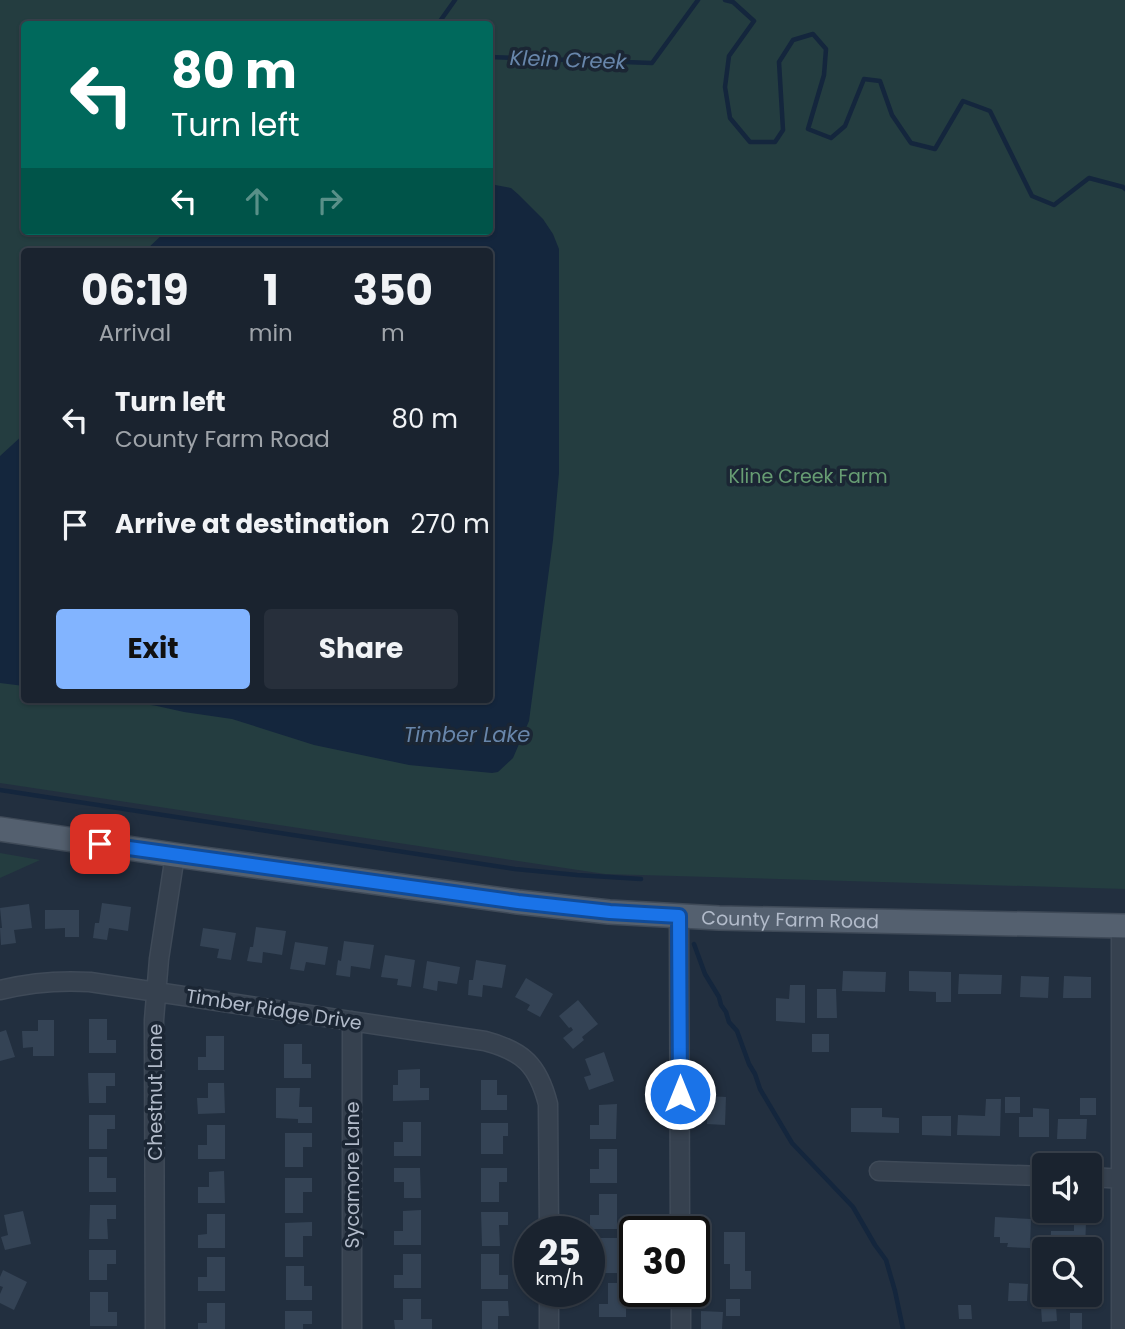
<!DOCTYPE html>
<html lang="en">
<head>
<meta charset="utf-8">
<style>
	:root { --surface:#1a232f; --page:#272f3b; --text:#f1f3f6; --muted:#9fa4aa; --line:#38404b; --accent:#82b4ff }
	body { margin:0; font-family:Poppins,sans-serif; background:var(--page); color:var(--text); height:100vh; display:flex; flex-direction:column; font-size:26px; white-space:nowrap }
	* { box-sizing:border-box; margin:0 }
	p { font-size:23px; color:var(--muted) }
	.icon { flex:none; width:38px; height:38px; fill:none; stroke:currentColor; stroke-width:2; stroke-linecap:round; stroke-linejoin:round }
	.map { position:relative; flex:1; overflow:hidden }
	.panel { position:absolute; left:21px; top:248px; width:472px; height:455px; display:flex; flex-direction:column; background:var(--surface); border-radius:7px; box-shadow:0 2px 5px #0004,0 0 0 2px var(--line) }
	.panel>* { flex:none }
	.guide { position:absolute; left:21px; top:21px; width:472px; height:214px; border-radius:7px; box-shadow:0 2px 5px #0004,0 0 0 2px var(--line); background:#00695c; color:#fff; overflow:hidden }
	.tools { position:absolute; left:1032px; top:1153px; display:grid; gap:14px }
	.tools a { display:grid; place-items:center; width:70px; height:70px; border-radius:7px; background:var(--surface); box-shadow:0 2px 5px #0004,0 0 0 2px var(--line); font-size:35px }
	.speed { position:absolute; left:514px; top:1216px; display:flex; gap:14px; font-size:35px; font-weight:700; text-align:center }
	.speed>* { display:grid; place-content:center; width:91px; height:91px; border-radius:50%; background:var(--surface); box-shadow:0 2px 5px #0004,0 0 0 2px var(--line); line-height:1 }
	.speed small { font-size:18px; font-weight:400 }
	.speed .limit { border:4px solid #111; border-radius:10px; background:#fff; color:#111 }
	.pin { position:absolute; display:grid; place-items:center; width:60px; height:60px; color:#fff; margin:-30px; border-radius:14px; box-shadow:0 4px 10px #0006 }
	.me { position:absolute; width:77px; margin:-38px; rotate:0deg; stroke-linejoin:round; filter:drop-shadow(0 0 5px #0008) }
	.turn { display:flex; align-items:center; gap:24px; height:147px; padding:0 35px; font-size:32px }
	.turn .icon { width:91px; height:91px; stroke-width:2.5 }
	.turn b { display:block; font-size:49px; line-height:60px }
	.lanes { display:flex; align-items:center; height:66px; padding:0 35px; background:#0003; justify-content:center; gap:35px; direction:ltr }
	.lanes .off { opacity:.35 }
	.eta { display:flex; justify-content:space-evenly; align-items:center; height:119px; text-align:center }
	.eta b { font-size:42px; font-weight:700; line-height:49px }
	.action { display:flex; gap:14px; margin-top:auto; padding:14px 35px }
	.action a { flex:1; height:80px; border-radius:7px; background:var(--accent); color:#111; font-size:28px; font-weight:700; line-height:80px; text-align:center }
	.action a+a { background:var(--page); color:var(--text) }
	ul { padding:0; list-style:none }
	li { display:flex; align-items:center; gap:21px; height:105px; padding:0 35px }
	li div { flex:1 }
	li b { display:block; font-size:26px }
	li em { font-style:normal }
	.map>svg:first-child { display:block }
</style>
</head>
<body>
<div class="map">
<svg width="1125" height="1329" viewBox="0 0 1125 1329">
	<rect width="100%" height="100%" fill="#222f3f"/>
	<!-- green -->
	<path fill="#243d40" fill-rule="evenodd" d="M0,0H1125V889L605,874L0,783ZM24,24H490V231H24ZM24,252H490V700H24Z
		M0,853L40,860L0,878Z"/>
	<!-- water -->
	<path fill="#14263d" d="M490,184L511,188L519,195L543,219L553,234L559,249V473L553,540L529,721L513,758L498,772L492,773L409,765L314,745L232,719L184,712L157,706L119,700H490V252H144L166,231H490Z
		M24,434V686L0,683V456Z"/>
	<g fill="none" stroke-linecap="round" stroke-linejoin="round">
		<!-- stream -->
		<path stroke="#14263d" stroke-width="4.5" d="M725,0L733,2L754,21L729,56L725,87L730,118L750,142H775L783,130L779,62L793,40L813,34L826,49L824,75L808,129L831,138L845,126L864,79L880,81L892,115L911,143L935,149L963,101L990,111L1032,196L1054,205L1089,178L1123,187L1125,189
			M438,24L455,0
			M490,57L652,63L698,0
			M0,790L515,869L577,875L641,879
			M694,944L705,974L719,997L721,1005L726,1012L729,1022L737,1031L749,1064L755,1074L760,1089L792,1143L853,1207L875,1245L886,1260L895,1291L903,1329"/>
	</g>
	<!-- building -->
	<path fill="#344355" d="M102,903L131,907L128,931L109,928L107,940L93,938L95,923H99Z
		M29,904L32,928L14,930L16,943L1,945L0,928H2L0,908Z
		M45,910H79V937H65V928L45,929Z
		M256,927L286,931L282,955L263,952L262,963L247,961L250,947H253Z
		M203,928L236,933L231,960L217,958L219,949L200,946Z
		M344,941L374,945L370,969L351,966L350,977L336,975L338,960L341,961Z
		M295,942L328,947L325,965L306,962L304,971L290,969Z
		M385,955L415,960L411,987L397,985L398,979L381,977Z
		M476,960L506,965L502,988L483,985L482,997L468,995L469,980H473Z
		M427,961L460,967L457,984L438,981L437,991L423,988Z
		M843,971L886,972L885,992L842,991Z
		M909,971L951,972V1002H936V992L909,991Z
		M959,974L1002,975L1001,994H958Z
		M1021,976L1049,977L1048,998L1020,997Z
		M1064,976L1091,977V998H1063Z
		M526,978L553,994L540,1017L527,1010L530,1005L515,997Z
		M790,985H805V1023L776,1021V998L789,999Z
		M817,989H836L837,1018H817Z
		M578,1000L598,1024L582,1037L584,1040L573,1049L563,1038L573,1030L571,1027L569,1028L559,1016Z
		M89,1019H107V1040H116V1053H89Z
		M38,1020H54V1056H33V1047L23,1048L22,1031H38Z
		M6,1030L15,1057L0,1061V1032Z
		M812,1034H829V1052H812Z
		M206,1036H224V1070H198V1057H206Z
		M284,1044H302V1064H311V1078H284Z
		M604,1052L614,1081L589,1090L584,1077L591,1075L585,1059Z
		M420,1069V1088H429V1100L393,1101V1085H398V1070Z
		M88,1073H115V1086H106V1103H89Z
		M481,1080H497V1095H507V1110H481Z
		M208,1083H224L225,1113L198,1114L197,1098H208Z
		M276,1088H300L299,1107H312V1123H298V1119L276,1118Z
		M708,1096L726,1097L725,1125L707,1124Z
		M1005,1097H1020V1113H1005Z
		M1080,1098H1096V1115H1080Z
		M986,1099H1001L1000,1136L957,1135L958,1115L985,1116Z
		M617,1104L616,1139H590V1125H599V1105Z
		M851,1108H882V1117L899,1118V1133L851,1132Z
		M1033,1108L1049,1109V1137H1019V1117H1033Z
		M89,1115H115V1129H107V1149H89Z
		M922,1116H951V1136L922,1135Z
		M1058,1119H1087L1086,1139H1057Z
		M403,1122H421V1156H394V1142H403Z
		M481,1123H508V1136H503V1154H481Z
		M207,1125H225V1159H198V1145H207Z
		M285,1133H312V1147H303V1167H285Z
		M599,1149H617V1183H590V1169H599Z
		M89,1157H107V1178H116V1192H89Z
		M394,1168H420L421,1198H404V1182H394Z
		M481,1168H507V1182H499V1202H481Z
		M224,1171L225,1203H198V1187H209V1172Z
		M285,1178H312V1192H303V1213H285Z
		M599,1194H617V1229H590V1215H599Z
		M90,1205H116V1219H107L108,1239H89Z
		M421,1210V1245H394V1231H403V1211Z
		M23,1211L31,1244L5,1250L1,1237L8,1235L4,1215Z
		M481,1212H508V1225H499L500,1246H482Z
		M207,1214H225V1248H198V1235L207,1234Z
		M995,1217L1031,1219L1030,1248L1007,1247L1008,1243H1000V1237H994Z
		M312,1222V1236H303V1257H285V1223Z
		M1074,1222H1086L1085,1250H1050L1051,1231H1074Z
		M724,1232H745V1271H751V1289H730V1264H724Z
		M599,1238H617V1273H590V1259H599Z
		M89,1250H116V1264H107V1280H89Z
		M403,1254H421V1288H394V1275H403Z
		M481,1254H499V1275H508V1289H481Z
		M207,1257H225V1291H198V1277H207Z
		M286,1266H304V1286H312V1300H286Z
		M3,1270L27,1282L14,1310L0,1303V1294L3,1287L0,1286V1277Z
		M608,1283H626V1317H599V1304H608Z
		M1009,1283L1028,1284L1027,1301H1008Z
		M90,1292H108V1312H117V1326H90Z
		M403,1299H421V1319H432V1329H395L394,1320H403Z
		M726,1299H740V1316H726Z
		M482,1301H508L509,1316H498V1329H482Z
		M207,1303H225V1329H198V1323H207Z
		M958,1305H971L972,1319H959Z
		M1056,1306L1057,1321L1042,1322L1041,1307Z
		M285,1311H312V1324H303V1329H285Z
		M701,1311L723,1312L722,1329H701Z
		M1070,1313H1082V1329H1070Z"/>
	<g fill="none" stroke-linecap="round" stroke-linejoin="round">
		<defs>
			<path id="minor" d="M679,916L680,1232
				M0,990C32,982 58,980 90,982L485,1041C523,1051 538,1065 548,1104L549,1232
				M352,1021V1329
				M879,1171L1045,1176
				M1090,1177L1125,1179
				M681,1292V1329
				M155,1329L154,1020L159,959L175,855
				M549,1329V1292
				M1121,1329V926"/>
			<g id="major">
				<path id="s1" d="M0,829L175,855L518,902L609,912L719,918L1125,926"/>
			</g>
		</defs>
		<!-- minor casing -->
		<use href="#minor" stroke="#3f4a58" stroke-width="21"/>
		<!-- major casing -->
		<use href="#major" stroke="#3f4a58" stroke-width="26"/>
		<!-- minor -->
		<use href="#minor" stroke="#36414f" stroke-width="18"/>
		<!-- major -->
		<use href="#major" stroke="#54606f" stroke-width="23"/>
	</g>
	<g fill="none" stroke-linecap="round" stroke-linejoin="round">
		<defs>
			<path id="route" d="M100,844L518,902L610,912L679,916L680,1094"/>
		</defs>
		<!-- route casing -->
		<use href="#route" stroke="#114b97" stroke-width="18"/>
		<!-- route -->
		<use href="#route" stroke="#1a73e8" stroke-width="12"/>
	</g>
	<g text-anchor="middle" stroke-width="7" stroke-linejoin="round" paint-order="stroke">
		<!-- park labels -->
		<g font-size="19" fill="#679d73" stroke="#1b2634">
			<text x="808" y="483">Kline Creek Farm</text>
		</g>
		<!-- street labels -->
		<g font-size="19" fill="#b2bbca" stroke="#1b2634">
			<text dy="7" stroke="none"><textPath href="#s1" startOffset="796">County Farm Road</textPath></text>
			<text transform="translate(274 1009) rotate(9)" y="7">Timber Ridge Drive</text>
			<text transform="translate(155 1092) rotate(-90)" y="7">Chestnut Lane</text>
			<text transform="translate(352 1175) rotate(-90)" y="7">Sycamore Lane</text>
		</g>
		<!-- water labels -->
		<g font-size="21" font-style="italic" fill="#6886ab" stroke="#1b2634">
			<text transform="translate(568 60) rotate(2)" y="7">Klein Creek</text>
			<text x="467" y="742">Timber Lake</text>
		</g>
	</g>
</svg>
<div class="tools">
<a><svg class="icon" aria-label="sound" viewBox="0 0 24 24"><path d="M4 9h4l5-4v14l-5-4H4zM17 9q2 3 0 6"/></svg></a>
<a><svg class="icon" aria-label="search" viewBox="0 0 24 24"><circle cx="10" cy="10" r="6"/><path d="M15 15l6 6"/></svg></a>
</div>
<div class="speed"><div>25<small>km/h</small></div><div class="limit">30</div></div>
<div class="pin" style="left:100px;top:844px;background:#d93025"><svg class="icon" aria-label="arrive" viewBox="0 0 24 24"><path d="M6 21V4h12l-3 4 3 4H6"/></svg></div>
<svg class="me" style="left:680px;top:1094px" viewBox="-20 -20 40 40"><circle r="17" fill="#1a73e8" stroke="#fff" stroke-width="3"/><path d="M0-11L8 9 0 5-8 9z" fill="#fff"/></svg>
<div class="guide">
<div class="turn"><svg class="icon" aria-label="left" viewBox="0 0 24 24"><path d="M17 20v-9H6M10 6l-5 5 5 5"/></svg><div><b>80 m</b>Turn left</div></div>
<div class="lanes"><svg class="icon" aria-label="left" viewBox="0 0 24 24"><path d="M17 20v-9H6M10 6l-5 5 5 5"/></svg><svg class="icon off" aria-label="ahead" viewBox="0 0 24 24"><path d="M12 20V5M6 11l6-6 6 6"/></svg><svg class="icon off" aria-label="right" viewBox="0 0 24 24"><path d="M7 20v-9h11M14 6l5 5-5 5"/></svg></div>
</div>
<section class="panel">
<div class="eta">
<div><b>06:19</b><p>Arrival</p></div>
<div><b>1</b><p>min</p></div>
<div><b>350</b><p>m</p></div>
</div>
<ul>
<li><svg class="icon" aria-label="left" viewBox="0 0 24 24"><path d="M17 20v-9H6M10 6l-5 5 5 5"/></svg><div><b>Turn left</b><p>County Farm Road</p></div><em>80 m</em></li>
<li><svg class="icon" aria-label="arrive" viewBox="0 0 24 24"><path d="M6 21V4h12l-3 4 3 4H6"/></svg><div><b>Arrive at destination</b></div><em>270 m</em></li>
</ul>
<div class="action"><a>Exit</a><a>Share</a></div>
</section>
</div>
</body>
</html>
